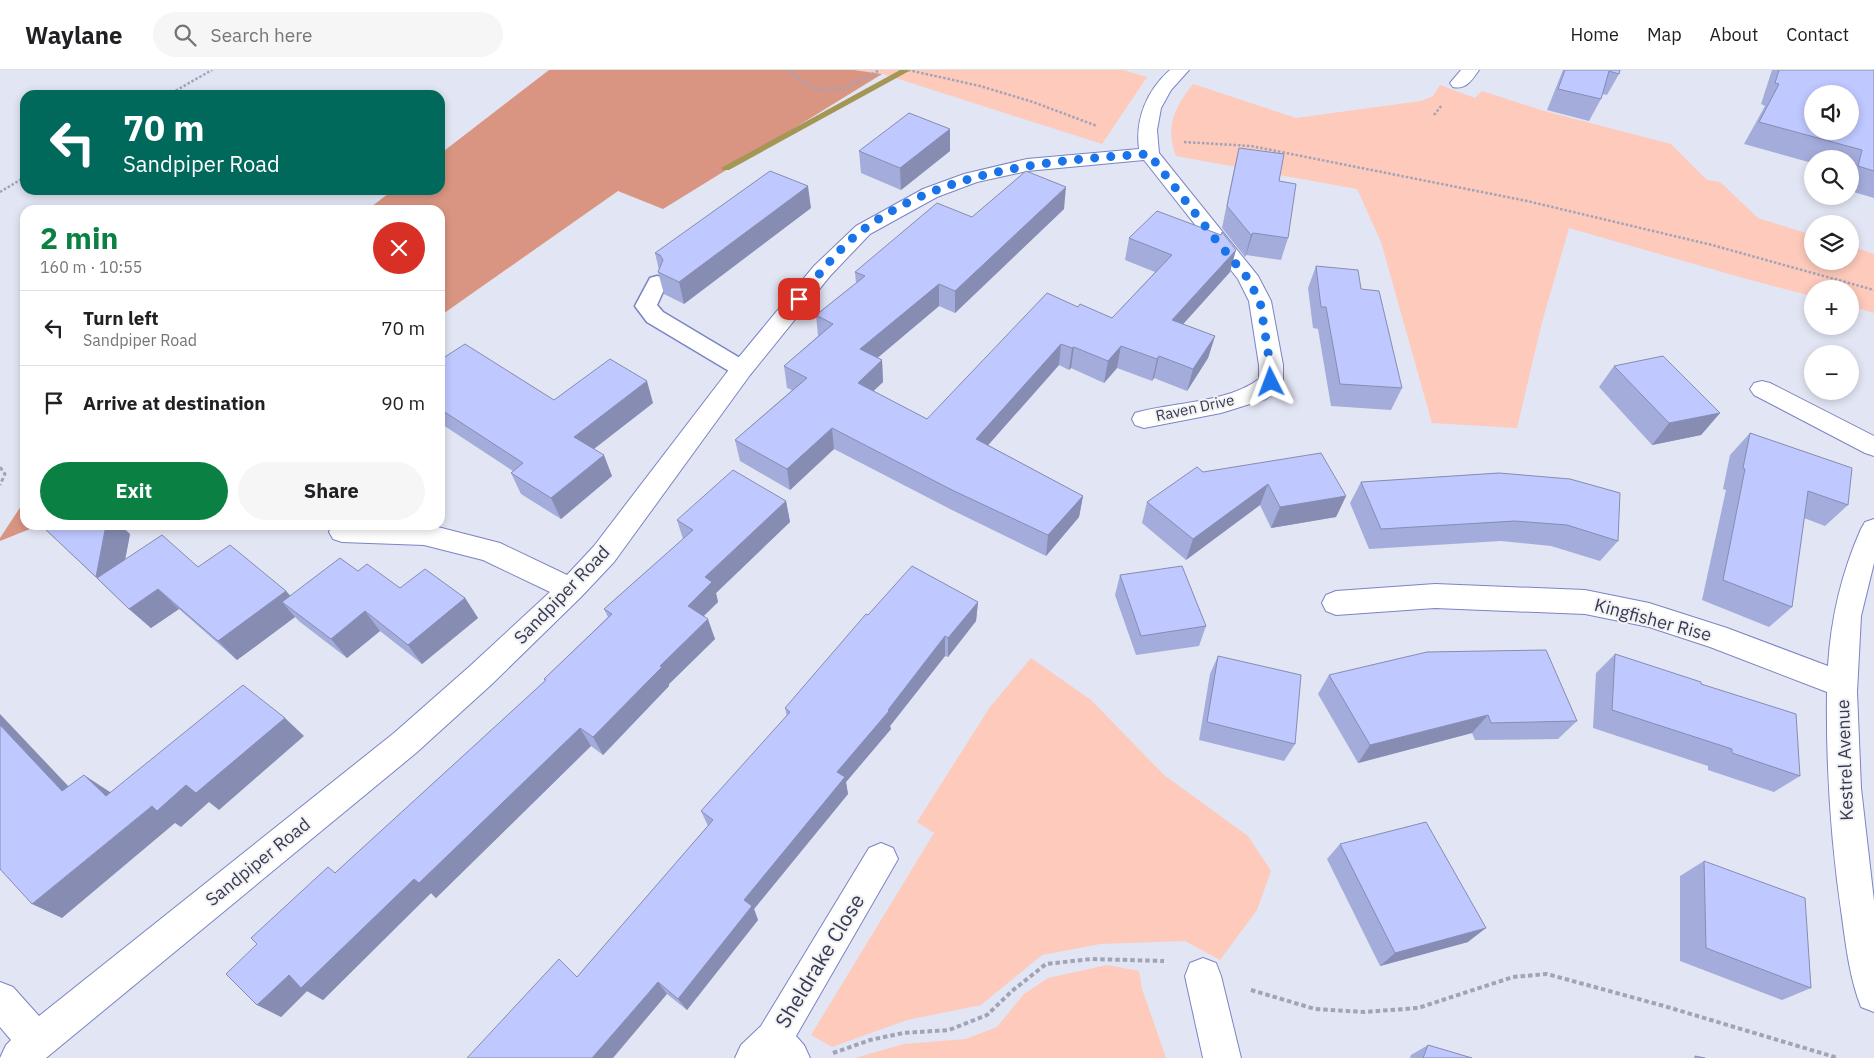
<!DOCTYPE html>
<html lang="en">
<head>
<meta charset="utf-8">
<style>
	:root { --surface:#fff; --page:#f6f6f6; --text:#202124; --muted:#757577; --line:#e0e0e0; --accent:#0b8043 }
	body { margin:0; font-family:"IBM Plex Sans",sans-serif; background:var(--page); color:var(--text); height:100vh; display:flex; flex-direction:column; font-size:19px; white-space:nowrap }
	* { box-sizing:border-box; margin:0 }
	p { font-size:16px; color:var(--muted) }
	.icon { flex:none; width:28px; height:28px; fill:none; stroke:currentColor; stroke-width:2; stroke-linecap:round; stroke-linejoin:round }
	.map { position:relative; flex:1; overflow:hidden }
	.details { position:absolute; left:20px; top:135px; width:425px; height:325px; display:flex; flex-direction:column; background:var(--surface); border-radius:15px; box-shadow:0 2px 8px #0003 }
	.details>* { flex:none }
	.hud { position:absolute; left:20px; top:20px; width:425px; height:105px; border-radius:15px; box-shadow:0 2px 8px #0003; background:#00695c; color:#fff; overflow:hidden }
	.tools { position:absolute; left:1804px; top:15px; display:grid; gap:10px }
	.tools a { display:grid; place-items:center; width:55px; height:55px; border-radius:50%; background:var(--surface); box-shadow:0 2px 8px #0003; font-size:25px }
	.pin { position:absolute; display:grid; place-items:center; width:42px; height:42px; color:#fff; margin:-21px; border-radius:10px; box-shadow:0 2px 8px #0006 }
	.me { position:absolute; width:55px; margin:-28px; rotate:357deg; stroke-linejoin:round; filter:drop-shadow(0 0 4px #0008) }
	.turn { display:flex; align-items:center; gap:18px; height:105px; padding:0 20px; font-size:22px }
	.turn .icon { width:65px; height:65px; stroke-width:2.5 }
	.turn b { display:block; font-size:35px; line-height:42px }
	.round { display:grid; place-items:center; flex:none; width:52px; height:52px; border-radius:26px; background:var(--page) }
	.head { display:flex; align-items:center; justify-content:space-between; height:85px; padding:0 20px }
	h1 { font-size:30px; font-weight:700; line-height:38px; color:var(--accent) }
	.cta { display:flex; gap:10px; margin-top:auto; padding:10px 20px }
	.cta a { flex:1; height:58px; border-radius:30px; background:var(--accent); color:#fff; font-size:20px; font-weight:700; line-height:58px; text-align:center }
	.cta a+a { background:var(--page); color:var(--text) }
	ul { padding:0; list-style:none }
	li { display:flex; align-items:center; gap:15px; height:75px; padding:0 20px; border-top:1px solid var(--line) }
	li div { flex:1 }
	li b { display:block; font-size:19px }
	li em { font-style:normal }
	header { display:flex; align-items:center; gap:30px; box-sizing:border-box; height:70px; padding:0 25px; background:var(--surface); border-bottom:1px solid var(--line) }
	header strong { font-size:24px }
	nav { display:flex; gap:28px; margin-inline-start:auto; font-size:18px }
	.search { width:350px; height:45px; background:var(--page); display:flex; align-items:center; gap:12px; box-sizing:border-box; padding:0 18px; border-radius:28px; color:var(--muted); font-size:19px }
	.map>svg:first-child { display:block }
</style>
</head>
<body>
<header>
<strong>Waylane</strong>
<div class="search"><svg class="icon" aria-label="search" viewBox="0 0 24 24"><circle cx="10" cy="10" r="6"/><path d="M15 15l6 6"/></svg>Search here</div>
<nav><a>Home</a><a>Map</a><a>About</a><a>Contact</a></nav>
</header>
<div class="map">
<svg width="1874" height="988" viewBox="0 0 1874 988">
	<rect width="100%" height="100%" fill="#e2e5f3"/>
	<!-- green -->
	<path fill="#fdcabb" d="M854,0H1123L1147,7L1102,74L883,4Z
		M1193,14L1296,48L1421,31L1433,26L1440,15L1475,28L1482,21L1544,41L1671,74L1707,110L1720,112L1758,148L1812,165V191H1850V176L1874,184V243L1850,236V219H1812V226L1743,208L1569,158L1541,256L1517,358L1432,353L1381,172L1357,119L1176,86C1165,56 1174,39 1193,14Z
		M1031,588L1091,630L1164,705L1248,766L1271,801L1257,840L1220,890L1185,871L1100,874L1042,885L981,935L907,950L832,977L811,965L934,763L917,752L990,637Z
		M1107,895L1139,901L1142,919L1166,988H855L904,974L966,969L997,957L1024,924L1048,908Z"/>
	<!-- forest -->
	<path fill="#d99582" d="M549,0H854L882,4L663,139L618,121L440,246V140H367L393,120H440V84Z
		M25,430V455H40L0,471V468Z"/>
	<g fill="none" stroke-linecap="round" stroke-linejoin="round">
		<!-- stream -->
		<path fill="#a49655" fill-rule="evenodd" d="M900,0H911L729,100H723L721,98Z"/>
		<defs>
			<path id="lane" d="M657,206L664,208L667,213L657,235L663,242L750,294L753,299L750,304L742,307L734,304L647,252L635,236L650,208Z"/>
			<path id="street" d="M1170,0H1189L1171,20L1161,38L1157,60L1159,83L1258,206L1271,231L1283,295V312L1279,318L1266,329L1221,343L1144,358L1135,355L1132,349L1135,343C1174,332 1227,333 1259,309V295L1249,231L1238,209L1144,90L1027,101L977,112L937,127L870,164L830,206L750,305L614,492L581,527L492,614L416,683L46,988H0L6,975L11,970L0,957V912L13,917L39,946L394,663L470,596L550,522L483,490L424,475L342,472L333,469L329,462L332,455H430L500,473L567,505L594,476L734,293L814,196L856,156L923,119L964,104L1027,89L1139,79C1135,49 1147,20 1170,0Z
				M1461,0H1479C1472,10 1466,20 1453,17L1450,13Z
				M1762,311L1770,313L1874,366V386L1865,383L1754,325L1750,319L1754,313Z
				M1874,449V493L1861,546L1857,622L1861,718L1874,831V942L1861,937C1850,909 1846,877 1842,847C1831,773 1826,698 1827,622L1710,577L1649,557L1585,544L1435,538L1336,545L1326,541L1322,533L1326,525L1336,521L1435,514L1585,520L1649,533L1727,558L1828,596C1831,548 1841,504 1861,459L1865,452Z
				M881,773L893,778L898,789L796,966L804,975L810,988H735L741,975L761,956L869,778Z
				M1203,888L1216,893L1221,906L1241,988H1203L1185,906L1190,893Z"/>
		</defs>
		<!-- lane casing -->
		<use href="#lane" stroke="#7b84c4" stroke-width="3"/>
		<!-- street casing -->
		<use href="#street" stroke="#7b84c4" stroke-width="2"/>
		<!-- path-far2 -->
		<path stroke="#a1a4b7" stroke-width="2.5" stroke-dasharray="2.5 2" stroke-linecap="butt" d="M787,0L816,20L842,19L880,0
			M908,0L980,16L1033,32L1097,56
			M168,25L212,0
			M1434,45L1442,35
			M1184,72L1251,76L1527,131L1712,175L1874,220
			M0,122L25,107"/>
		<!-- path-far1 -->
		<path stroke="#a1a4b7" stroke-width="3" stroke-dasharray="4 2.5" stroke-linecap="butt" d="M0,397L5,404L0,415"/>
		<!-- path -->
		<path stroke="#a1a4b7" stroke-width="4" stroke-dasharray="4.5 3" stroke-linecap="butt" d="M1251,920L1315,939L1364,942L1418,938L1513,907L1547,904L1664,936L1838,988
			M833,983L870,970L903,963L949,960L987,945L1012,921L1046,894L1091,889L1164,891"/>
		<!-- lane -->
		<use href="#lane" fill="#fff" fill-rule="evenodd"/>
		<!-- street -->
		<use href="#street" fill="#fff" fill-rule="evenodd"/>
	</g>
	<!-- wall -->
	<path fill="#a4acdb" d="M1563,0H1620L1619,4L1607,25L1602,24L1601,29L1589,51L1547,40Z
		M1772,0H1874V128L1850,121V89H1812V93L1744,74L1765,36L1761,34Z
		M950,59V81L901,120L861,103L859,81Z
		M1239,78L1279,111L1288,168L1281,190L1246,185L1245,187L1222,158L1234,99Z
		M811,138L684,234L664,224L658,202L659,200L655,183Z
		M1064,139L955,243L939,236L877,288L882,290L883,312L873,321L927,349L1078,237L1112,248L1155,202L1125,190L1129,168L1230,202L1183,254L1215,266L1208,288L1187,321L1154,308L1152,311L1117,298L1104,313L1071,298L1069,300L1059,295L988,375L1083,426L1079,447L1046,486L952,440L834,379L790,420L740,391L735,370L792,320L787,318L784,296L818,266L816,245L856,213L855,202L972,147Z
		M1316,196L1361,219L1402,318L1391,340L1331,336L1318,259L1313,258L1308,218Z
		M440,290L554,330L653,333L594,379L612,406L561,449L521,424L511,403L513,401L440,353Z
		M1614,296L1720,343L1701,365L1652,375L1599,317Z
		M1750,363L1848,435L1825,456L1804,448L1792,537L1769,557L1702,530L1726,420L1723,419L1730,385Z
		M1203,402L1346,426L1336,447L1271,458L1260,435L1186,490L1142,453L1147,432Z
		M1499,403L1618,471L1600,491L1551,476L1501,471L1369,479L1350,433L1361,412Z
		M786,431L790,452L716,523L718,532L704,546L715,569L669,614V616L603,685L591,676L436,828L431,823L323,930L307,921L281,947L257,874L328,797L335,803L545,611L544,609L608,547L604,539L683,469L677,450Z
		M57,455H120L130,464L125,490L198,497L286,521L290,526L358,501L400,518L465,528L478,548L422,594L380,561L347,588L300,552L295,547L237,590L179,539L151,558L129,539L44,458Z
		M1120,505L1206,556L1199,576L1136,585L1115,525Z
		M978,532L976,551L948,587L945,586L890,656L891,659L846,712L848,724L754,839L758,850L687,940L667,924L577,907L708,756L701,741L787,647L785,638L868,545Z
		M1615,584L1701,614L1800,706L1774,722L1708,700V696L1593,658L1596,603Z
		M1218,586L1295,674L1284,691L1199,670L1210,604Z
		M1329,605L1577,651L1558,669L1475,670L1472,663L1358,693L1318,624Z
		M1340,774L1468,872L1380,896L1327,789Z
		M1704,791L1811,918L1782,930L1680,891V806Z
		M1428,975L1472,988H1410L1411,985Z"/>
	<!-- shaded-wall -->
	<path fill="#868cb2" d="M950,59V81L901,120L900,98Z
		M808,116L811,138L684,234L679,212Z
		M1066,117L1064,139L955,243V221Z
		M1253,163L1246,185L1245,187L1251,165Z
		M1236,180L1230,202L1167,272L1172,250Z
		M939,214V236L862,301L860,279Z
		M1215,266L1208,288L1187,321L1193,299Z
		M1061,274L1059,295L975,390L976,369Z
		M1121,276L1117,298L1104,313L1108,291Z
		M1074,277L1071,298L1069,300L1072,278Z
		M1159,286L1154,308L1152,311L1157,289Z
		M882,290L883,312L859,335L858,313Z
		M647,311L653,333L582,388L574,367Z
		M1720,343L1701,365L1652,375L1669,353Z
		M832,358L834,379L790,420L787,399Z
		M604,385L612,406L561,449L551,428Z
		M1268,414L1260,435L1186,490L1193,469Z
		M1083,426L1079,447L1046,486L1048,465Z
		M1346,426L1336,447L1271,458L1280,437Z
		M786,431L790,452L716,523L718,532L694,555L688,536L705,507Z
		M106,455H120L130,464L118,527L96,507Z
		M158,519L179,539L151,558L129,539Z
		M286,521L304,541L282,532L295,547L237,590L218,571Z
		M465,528L478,548L422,594L408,575Z
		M978,532L976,551L948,587V568Z
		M365,541L380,561L347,588L331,569Z
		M708,549L715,569L669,614V616L603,685L593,667L660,596Z
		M945,566V586L890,656L891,659L846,712L848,724L754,839L758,850L687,940L678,929L744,830L837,702L888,640Z
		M0,644L89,738L62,721L0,655Z
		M1488,645L1472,663L1358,693L1370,675Z
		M285,648L304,666L219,740L209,732L181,757L175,753L62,848L32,834L152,736L186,715Z
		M580,658L591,676L436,828L431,823L323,930L307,921L281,947L257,935L289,905L414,809Z
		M84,705L110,722L132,742L106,726Z
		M1486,858L1468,872L1380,896L1395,883Z
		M658,912L667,924L613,988H592Z"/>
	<!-- building -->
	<path fill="#bfc8ff" stroke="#868cb2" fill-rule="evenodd" d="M1565,0H1620L1619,4L1609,1L1601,29L1558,19Z
		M1779,0H1874V101L1858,96L1862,80L1759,52L1779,14L1775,13ZM1812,24H1850V61H1812Z
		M909,43L950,59L900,98L859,81Z
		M1239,78L1284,84L1279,111L1296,114L1288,168L1253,163L1251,165L1227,136Z
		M770,101L808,116L679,212L658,202L663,190L660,185L655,183Z
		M1026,101L1066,117L955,221L939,214L860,279L882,290L858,313L927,349L1047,223L1078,237L1080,234L1112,248L1172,185L1129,168L1157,141L1221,165L1222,162L1236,180L1172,250L1215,266L1193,299L1159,286L1157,289L1121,276L1108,291L1074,277L1072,278L1061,274L976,369L1083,426L1048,465L952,420L832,358L787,399L735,370L807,308L784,296L833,254L816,245L865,206L855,202L937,133L972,147Z
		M1316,196L1358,200L1361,219L1379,221L1402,318L1340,314L1326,237H1321Z
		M465,274L554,330L610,289L647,311L574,367L604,385L551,428L511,403L523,393L440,339V290Z
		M1663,286L1720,343L1669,353L1614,296Z
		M1750,363L1852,398L1848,435L1808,421L1792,537L1723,510L1745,399L1743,398Z
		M1321,383L1346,426L1280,437L1268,414L1193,469L1147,432L1197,397L1203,402Z
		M733,400L786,431L705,507L712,512L688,536L708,549L660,596L662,597L593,667L580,658L419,813L414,809L301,918L289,905L257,935L226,904L257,874L251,868L328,797L335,803L546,610L544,609L612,544L604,539L693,460L677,450Z
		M1499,403L1570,409L1620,423L1618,471L1567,455L1515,451L1381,459L1361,412Z
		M57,455H106L96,507L44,458Z
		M162,465L198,497L230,475L286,521L218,571L158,519L129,539L97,508Z
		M340,488L358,501L367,494L400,518L425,499L465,528L408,575L365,541L331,569L282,532Z
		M912,496L978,532L948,568L945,566L888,640L889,641L837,702L845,707L744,830L752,836L678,929L658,912L592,988H467L559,889L577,907L713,750L701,741L790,642L785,638L866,544L868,545Z
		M1182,496L1206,556L1141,566L1120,505Z
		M1546,580L1577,651L1491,653L1488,645L1370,675L1329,605L1427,582Z
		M1615,584L1701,612V614L1796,644L1800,706L1732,683V679L1612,640Z
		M1218,586L1301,605L1295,674L1207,652Z
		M243,615L285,648L196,723L186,715L157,741L152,736L32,834L0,799V655L62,721L84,705L106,726Z
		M1426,752L1486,858L1395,883L1340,774Z
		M1704,791L1805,828L1811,918L1706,878Z
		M1428,975L1472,988H1423Z
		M1695,986L1705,988H1695Z"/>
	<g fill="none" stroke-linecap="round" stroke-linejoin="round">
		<!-- route -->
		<path stroke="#1a73e8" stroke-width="9" stroke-dasharray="0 16.2" d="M799,229C819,205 838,178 864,159C946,99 1051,90 1149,84L1216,170L1246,206L1260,231L1270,295L1271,312"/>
	</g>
	<g text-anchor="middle" stroke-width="4" stroke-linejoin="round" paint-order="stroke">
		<!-- far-street labels -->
		<g font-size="15" fill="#363a56" stroke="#f2f2f2">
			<text transform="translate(1195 338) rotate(-12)" y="5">Raven Drive</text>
		</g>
		<!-- street labels -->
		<g font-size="18" fill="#363a56" stroke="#f2f2f2">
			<text transform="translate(562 525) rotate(-46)" y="6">Sandpiper Road</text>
			<text transform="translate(1653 550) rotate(15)" y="6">Kingfisher Rise</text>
			<text transform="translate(1845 690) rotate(-92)" y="6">Kestrel Avenue</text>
			<text transform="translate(258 792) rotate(-39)" y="6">Sandpiper Road</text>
		</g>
		<!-- near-street labels -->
		<g font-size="21" fill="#363a56" stroke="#f2f2f2">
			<text transform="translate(820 891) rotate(-59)" y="7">Sheldrake Close</text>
		</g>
	</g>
</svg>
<div class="tools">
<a><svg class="icon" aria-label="sound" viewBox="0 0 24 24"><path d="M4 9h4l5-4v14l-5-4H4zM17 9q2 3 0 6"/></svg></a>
<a><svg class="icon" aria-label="search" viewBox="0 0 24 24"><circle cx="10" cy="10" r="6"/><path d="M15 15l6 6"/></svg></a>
<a><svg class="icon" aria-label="layers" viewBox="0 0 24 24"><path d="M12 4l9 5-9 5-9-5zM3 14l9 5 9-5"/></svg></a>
<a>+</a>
<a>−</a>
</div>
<div class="pin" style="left:799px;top:229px;background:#d93025"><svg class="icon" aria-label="arrive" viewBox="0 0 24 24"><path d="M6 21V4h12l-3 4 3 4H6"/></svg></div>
<svg class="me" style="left:1271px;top:312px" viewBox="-20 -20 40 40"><path d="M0-17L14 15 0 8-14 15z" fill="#1a73e8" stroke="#fff" stroke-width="4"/></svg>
<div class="hud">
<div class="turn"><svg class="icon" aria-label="left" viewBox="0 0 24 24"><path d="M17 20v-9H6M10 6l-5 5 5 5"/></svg><div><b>70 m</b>Sandpiper Road</div></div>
</div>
<section class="details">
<div class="head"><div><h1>2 min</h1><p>160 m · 10:55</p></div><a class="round" style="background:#d93025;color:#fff"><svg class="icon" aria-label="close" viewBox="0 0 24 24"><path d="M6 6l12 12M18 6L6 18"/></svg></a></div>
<ul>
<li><svg class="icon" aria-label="left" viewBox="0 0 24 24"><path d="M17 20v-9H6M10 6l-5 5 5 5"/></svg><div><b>Turn left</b><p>Sandpiper Road</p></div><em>70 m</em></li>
<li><svg class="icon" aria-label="arrive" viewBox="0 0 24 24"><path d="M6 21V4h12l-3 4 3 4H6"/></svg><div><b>Arrive at destination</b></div><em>90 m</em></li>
</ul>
<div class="cta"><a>Exit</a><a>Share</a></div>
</section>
</div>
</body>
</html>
